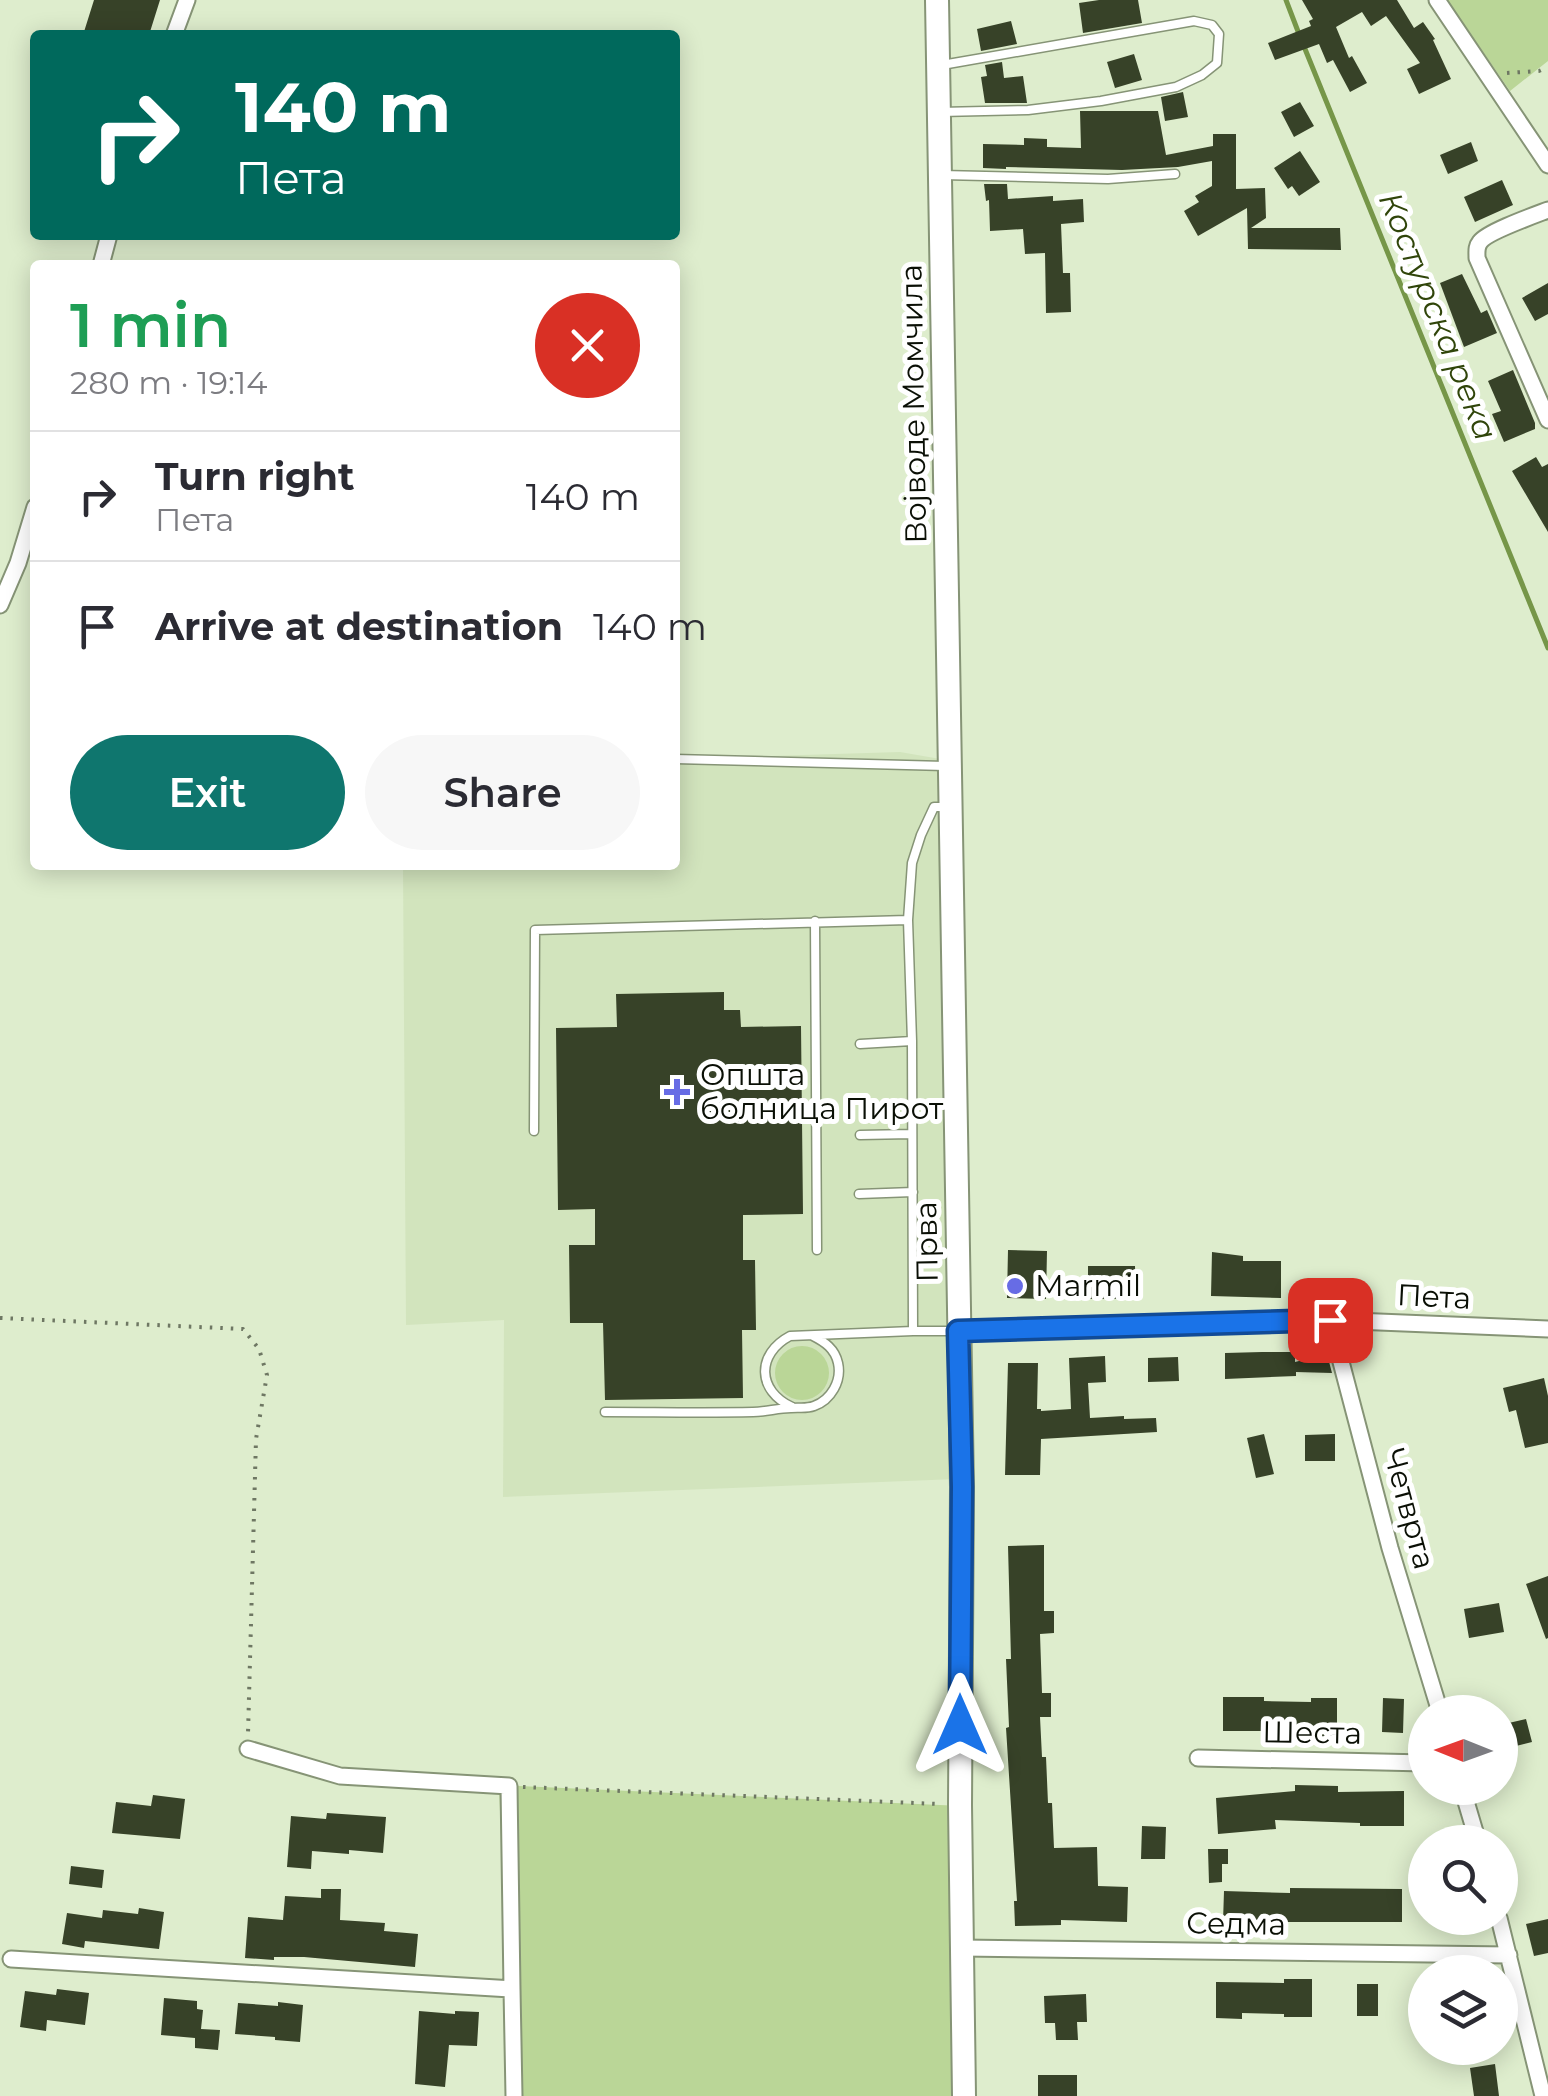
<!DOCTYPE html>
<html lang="en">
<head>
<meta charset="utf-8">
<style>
	:root { --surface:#fff; --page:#f7f7f7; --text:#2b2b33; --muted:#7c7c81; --line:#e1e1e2; --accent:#0f766e }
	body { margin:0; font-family:Montserrat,sans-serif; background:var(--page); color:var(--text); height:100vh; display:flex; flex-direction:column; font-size:38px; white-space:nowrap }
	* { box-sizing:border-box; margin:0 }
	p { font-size:32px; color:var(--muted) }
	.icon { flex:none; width:55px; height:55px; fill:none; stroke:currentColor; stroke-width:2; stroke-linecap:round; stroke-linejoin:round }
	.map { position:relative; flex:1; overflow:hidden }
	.details { position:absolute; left:30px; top:260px; width:650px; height:610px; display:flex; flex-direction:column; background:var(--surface); border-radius:10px; box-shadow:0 5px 25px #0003 }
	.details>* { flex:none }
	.banner { position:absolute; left:30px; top:30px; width:650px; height:210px; border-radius:10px; box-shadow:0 5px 25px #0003; background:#00695c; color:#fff; overflow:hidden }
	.needle { width:65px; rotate:271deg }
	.tools { position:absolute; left:1408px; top:1695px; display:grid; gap:20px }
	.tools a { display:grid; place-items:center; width:110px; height:110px; border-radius:50%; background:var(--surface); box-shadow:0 5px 25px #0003; font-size:50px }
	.pin { position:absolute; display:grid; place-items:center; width:85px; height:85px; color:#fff; margin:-42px; border-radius:20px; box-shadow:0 5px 15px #0006 }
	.me { position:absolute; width:110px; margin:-55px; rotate:0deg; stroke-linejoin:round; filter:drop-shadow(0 0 8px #0008) }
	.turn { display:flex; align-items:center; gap:35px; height:210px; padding:0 40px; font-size:45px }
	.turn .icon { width:130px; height:130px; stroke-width:2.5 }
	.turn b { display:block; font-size:70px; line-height:85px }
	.round { display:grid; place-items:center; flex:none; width:105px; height:105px; border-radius:52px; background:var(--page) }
	.headline { display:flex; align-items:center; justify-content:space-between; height:170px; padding:0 40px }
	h1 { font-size:60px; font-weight:600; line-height:75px; color:#1e9e55 }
	.button { display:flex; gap:20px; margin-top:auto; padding:20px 40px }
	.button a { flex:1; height:115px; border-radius:60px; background:var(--accent); color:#fff; font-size:40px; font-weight:600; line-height:115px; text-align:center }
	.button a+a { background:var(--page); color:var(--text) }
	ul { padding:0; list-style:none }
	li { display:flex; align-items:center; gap:30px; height:130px; padding:0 40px; border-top:2px solid var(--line) }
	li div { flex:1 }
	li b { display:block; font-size:38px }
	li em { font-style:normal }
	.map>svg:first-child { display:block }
</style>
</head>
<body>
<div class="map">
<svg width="1548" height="2096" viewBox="0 0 1548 2096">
	<rect width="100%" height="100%" fill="#deedcd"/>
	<!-- built -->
	<path fill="#d2e4bd" d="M900,752L946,760L956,1479L503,1497L504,1320L406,1325L403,865H675V759Z"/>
	<!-- green -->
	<path fill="#bad697" d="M1447,0H1548V61L1510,91Z
		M775 1373a27 27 0 1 1 54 0a27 27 0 1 1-54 0Z
		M499,1785L962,1806L969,2096H511Z"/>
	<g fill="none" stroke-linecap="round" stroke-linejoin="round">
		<!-- stream -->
		<path stroke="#769648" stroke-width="5" d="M1286,0L1299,34
			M1303,44L1548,648"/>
	</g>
	<!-- building -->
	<path fill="#374228" d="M94,0H160L149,35H83Z
		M1099,0H1138L1142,23L1083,33L1079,3Z
		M1302,0H1397L1414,28L1423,22L1435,39L1433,40L1451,79L1419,94L1407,69L1420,63L1386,16L1371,26L1362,12L1336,27L1349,58L1352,56L1367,83L1350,92L1333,60L1327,63L1319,44L1275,60L1268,43L1311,26L1309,21L1313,19Z
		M1011,21L1017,44L981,51L977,29Z
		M1134,54L1142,80L1115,88L1107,62Z
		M1002,62L1004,78L1023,76L1027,103H985L981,77L987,76L985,65Z
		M1183,92L1188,117L1165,121L1161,97Z
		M1300,102L1314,126L1294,137L1281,112Z
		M1080,111H1158L1166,155L1213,146V134H1236V189L1265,188L1266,218L1251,228H1340L1341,250L1248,249L1247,208L1198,236L1184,211L1199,202L1195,196L1212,186V161L1178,167L1122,170L1006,167V169L983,168V144L1024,145V138L1047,139V147L1081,148Z
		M1471,142L1478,161L1448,174L1440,155Z
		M1300,151L1320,182L1299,196L1292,186L1288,189L1274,168Z
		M1502,180L1513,205L1475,222L1464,197Z
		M984,184H1007L1008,199L1053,196V201L1083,199L1084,222L1061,224L1063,273H1070L1071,312L1046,313L1045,253L1025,254L1023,229L990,231L989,200L986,201Z
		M1462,274L1481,313L1487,310L1497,333L1464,347L1440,283Z
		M1548,283V314L1535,321L1522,298Z
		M1513,370L1535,423V429L1504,442L1492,414L1501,411L1488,381Z
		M1536,457L1542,467L1548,464V532L1512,471Z
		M724,992V1010H740L741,1027L801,1026L803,1214L743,1215V1260H755L756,1330H742L743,1398L605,1400L603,1323H570L569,1245H595V1209L558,1210L556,1028L617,1027L616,994Z
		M1008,1250L1047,1251L1046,1299L1007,1298Z
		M1212,1252L1243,1256V1261H1281V1298L1211,1296Z
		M1088,1266H1135L1136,1299H1088Z
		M1262,1352H1295V1362L1327,1354L1332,1373L1296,1372V1376L1225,1379V1353Z
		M1105,1356L1106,1382L1088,1383L1090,1418L1124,1416V1419L1156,1418L1157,1432L1041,1439L1040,1475H1005L1008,1363H1038L1037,1409H1041V1411L1071,1409L1069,1358Z
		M1178,1357L1179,1381L1148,1382V1358Z
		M1544,1378L1548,1396V1443L1525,1448L1516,1410L1509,1412L1503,1388Z
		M1264,1434L1274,1474L1256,1478L1247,1438Z
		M1335,1434V1461H1305V1435Z
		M1044,1545V1611H1054V1633L1040,1634L1042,1693H1051V1717H1040L1042,1757H1046L1048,1803H1052L1054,1848L1097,1847L1098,1886L1128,1887L1127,1922L1061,1920V1925L1015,1926L1014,1901H1017L1006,1728L1009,1727L1006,1659H1011L1008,1546Z
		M1548,1576V1638L1546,1639L1526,1584Z
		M1499,1603L1504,1632L1469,1638L1464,1609Z
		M1223,1697H1264V1701L1311,1702V1698H1337V1738H1287V1731H1223Z
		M1383,1698L1404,1699L1403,1733L1382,1732Z
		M1526,1719L1532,1742L1500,1750V1725Z
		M1295,1785L1338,1786V1792L1404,1791V1826H1360V1823L1275,1820L1276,1829L1218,1834L1216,1798L1295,1791Z
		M153,1795L185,1799L180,1839L112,1833L116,1802L151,1806Z
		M327,1813L386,1817L383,1853L349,1850V1854L312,1851L311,1869L287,1867L291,1816L326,1819Z
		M1142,1826L1166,1827L1165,1859H1141Z
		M1208,1849H1228V1864H1222V1882L1209,1883Z
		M71,1866L104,1870L102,1888L69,1884Z
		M1290,1888L1402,1889V1922H1223L1224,1891L1290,1893Z
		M321,1889H341L340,1920L385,1923L384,1931L418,1934L415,1967L304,1957H274V1960L245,1958L248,1917L283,1920L285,1896L321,1898Z
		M139,1908L164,1912L159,1949L85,1941L84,1948L62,1944L67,1913L102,1918L103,1910L138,1914Z
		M1548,1919V1953L1534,1956L1526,1924Z
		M1284,1979H1312V2017H1284V2014L1242,2013V2019L1216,2018V1982L1284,1983Z
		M1357,1984H1378V2016H1357Z
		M57,1989L89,1993L85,2025L47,2020L46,2031L20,2027L25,1991L56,1995Z
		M1086,1994L1087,2022H1077L1078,2040H1056L1055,2023H1045L1044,1996Z
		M164,1998L197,2001V2009L203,2010L201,2029L220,2030L218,2050L195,2048V2038L161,2035Z
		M278,2002L303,2005L300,2042L275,2040V2037L235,2034L238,2003L278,2006Z
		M419,2011L455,2014V2011L479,2012L477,2046L449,2045L445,2087L415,2084Z
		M1495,2064L1499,2096H1474L1470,2068Z
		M1038,2075H1077V2096H1038Z"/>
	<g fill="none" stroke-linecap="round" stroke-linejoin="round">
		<defs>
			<path id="lane" d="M940,112L1028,110L1101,101L1176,87L1202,75L1217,63L1219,34L1212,25L1194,21L942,65
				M942,175L1108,179L1175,174
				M675,759L945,766
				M815,921L817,1250
				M860,1044L912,1041
				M534,1131L535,930L908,920
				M860,1135L911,1134
				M859,1194L913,1192
				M913,1331L912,1041L908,920L912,863L921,835L934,807H949
				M792,1407C757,1391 756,1354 790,1336L913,1331H956
				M605,1412C654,1412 703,1413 753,1412C766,1412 778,1408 791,1408C799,1407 806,1409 814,1406C831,1400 842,1381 838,1363C835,1349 825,1342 813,1336"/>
			<path id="street" d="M1437,0L1548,165
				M174,35L187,0
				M1548,210C1535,215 1487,232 1480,242C1476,247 1477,251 1477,258L1548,420
				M101,265L109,235
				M0,605L18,563L35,507
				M1330,1320L1390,1548L1440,1712
				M958,1331L1330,1320L1548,1329
				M248,1749L340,1776L509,1786L512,1989
				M1198,1758L1425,1763
				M1462,1788L1478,1842
				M1499,1918L1543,2096
				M962,1948L1509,1955
				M11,1959L512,1989L514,2096"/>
			<path id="primary" d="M937,0L962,1487L960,1805L964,2096"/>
		</defs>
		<!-- lane casing -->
		<use href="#lane" stroke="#869476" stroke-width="11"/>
		<!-- street casing -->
		<use href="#street" stroke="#869476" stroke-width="19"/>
		<!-- primary casing -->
		<use href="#primary" stroke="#869476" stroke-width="26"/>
		<!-- path -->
		<path stroke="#6e7763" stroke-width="4" stroke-dasharray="2.5 8" stroke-linecap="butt" d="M1507,73L1539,71L1548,67
			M0,1318L243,1329L259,1349L267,1375L256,1439L248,1734
			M523,1787L939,1804"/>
		<!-- lane -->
		<use href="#lane" stroke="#fff" stroke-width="8"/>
		<!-- street -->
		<use href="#street" stroke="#fff" stroke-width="15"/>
		<!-- primary -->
		<use href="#primary" stroke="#fff" stroke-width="22"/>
	</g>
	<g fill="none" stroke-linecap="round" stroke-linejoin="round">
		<defs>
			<path id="route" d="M960,1725L962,1487L958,1331L1330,1320"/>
		</defs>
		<!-- route casing -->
		<use href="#route" stroke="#114b97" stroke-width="25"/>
		<!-- route -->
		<use href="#route" stroke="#1a73e8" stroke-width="18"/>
	</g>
	<!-- markers -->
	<g fill="#676ce5" stroke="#fff" stroke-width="4">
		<path d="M672 1077h10v10h10v10h-10v10h-10v-10h-10v-10h10z"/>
		<circle cx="1015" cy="1286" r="10"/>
	</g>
	<g text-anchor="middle" stroke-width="10" stroke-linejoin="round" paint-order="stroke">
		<!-- street labels -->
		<g font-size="30" fill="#0a0f05" stroke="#fff">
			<text transform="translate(914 404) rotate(-91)" y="10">Војводе Момчила</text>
			<text transform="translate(927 1242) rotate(-91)" y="10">Прва</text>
			<text transform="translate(1434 1297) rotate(3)" y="10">Пета</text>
			<text transform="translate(1409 1509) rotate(75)" y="10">Четврта</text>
			<text transform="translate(1312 1733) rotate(1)" y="10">Шеста</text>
			<text transform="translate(1236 1924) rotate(1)" y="10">Седма</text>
		</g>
		<!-- poi labels -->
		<g font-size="30" fill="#0a0f05" stroke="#fff" text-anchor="start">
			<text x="700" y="1085">Општа<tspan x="700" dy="34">болница Пирот</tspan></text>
			<text x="1035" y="1296">Marmil</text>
		</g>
		<!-- water labels -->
		<g font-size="32" font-style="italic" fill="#30450a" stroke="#fff">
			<text transform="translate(1438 316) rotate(68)" y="11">Костурска река</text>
		</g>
	</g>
</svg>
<div class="tools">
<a><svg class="needle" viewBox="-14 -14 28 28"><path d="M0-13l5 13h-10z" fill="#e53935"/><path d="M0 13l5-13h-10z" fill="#7c7c81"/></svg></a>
<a><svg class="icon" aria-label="search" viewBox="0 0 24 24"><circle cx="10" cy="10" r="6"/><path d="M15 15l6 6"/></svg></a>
<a><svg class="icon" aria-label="layers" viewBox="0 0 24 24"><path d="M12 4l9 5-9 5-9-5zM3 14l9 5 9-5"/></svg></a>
</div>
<div class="pin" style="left:1330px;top:1320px;background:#d93025"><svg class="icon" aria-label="arrive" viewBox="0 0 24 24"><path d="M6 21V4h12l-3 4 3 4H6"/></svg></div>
<svg class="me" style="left:960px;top:1725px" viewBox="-20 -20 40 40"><path d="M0-17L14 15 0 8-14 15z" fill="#1a73e8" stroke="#fff" stroke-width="4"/></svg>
<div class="banner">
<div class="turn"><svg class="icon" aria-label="right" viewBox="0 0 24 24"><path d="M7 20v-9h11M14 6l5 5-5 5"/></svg><div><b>140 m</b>Пета</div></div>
</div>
<section class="details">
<div class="headline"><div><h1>1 min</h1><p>280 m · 19:14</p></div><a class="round" style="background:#d93025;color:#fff"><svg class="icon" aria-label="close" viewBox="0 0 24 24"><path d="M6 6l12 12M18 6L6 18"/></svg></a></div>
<ul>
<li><svg class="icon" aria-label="right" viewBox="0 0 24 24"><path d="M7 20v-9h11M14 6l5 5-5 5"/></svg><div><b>Turn right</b><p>Пета</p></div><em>140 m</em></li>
<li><svg class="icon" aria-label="arrive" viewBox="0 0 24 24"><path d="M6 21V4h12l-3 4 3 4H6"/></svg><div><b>Arrive at destination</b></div><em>140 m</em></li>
</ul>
<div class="button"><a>Exit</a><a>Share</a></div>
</section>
</div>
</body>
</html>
